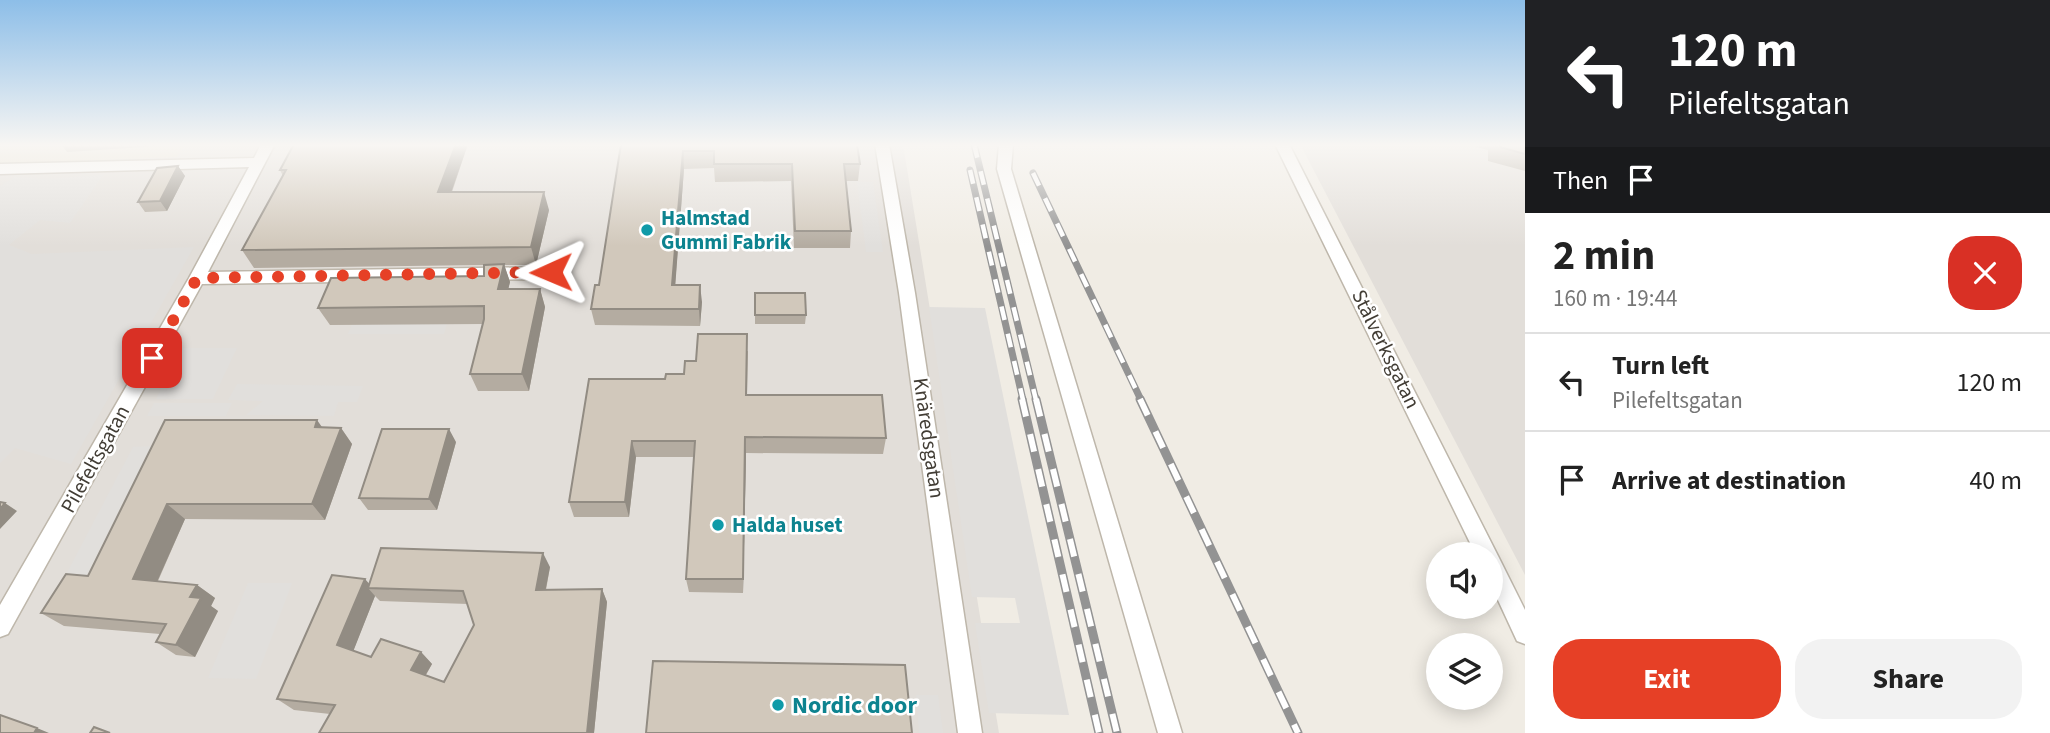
<!DOCTYPE html>
<html lang="en">
<head>
<meta charset="utf-8">
<style>
	:root { --surface:#fff; --page:#f2f2f2; --text:#222; --muted:#767676; --line:#e0e0e0; --accent:#e64026 }
	body { margin:0; font-family:"Source Sans 3",sans-serif; background:var(--page); color:var(--text); height:100vh; display:flex; flex-direction:column; font-size:26px; white-space:nowrap }
	* { box-sizing:border-box; margin:0 }
	p { font-size:23px; color:var(--muted) }
	.icon { flex:none; width:38px; height:38px; fill:none; stroke:currentColor; stroke-width:2; stroke-linecap:round; stroke-linejoin:round }
	.map { position:relative; flex:1; overflow:hidden }
	.details { display:flex; flex-direction:column; background:var(--surface); width:525px }
	.details>* { flex:none }
	.banner { background:#202124; color:#fff; overflow:hidden }
	.tools { position:absolute; left:1426px; top:542px; display:grid; gap:14px }
	.tools a { display:grid; place-items:center; width:77px; height:77px; border-radius:50%; background:var(--surface); box-shadow:0 4px 18px #0003; font-size:35px }
	.pin { position:absolute; display:grid; place-items:center; width:60px; height:60px; color:#fff; margin:-30px; border-radius:14px; box-shadow:0 4px 10px #0006 }
	.me { position:absolute; width:77px; margin:-38px; rotate:269deg; stroke-linejoin:round; filter:drop-shadow(0 0 5px #0008) }
	.turn { display:flex; align-items:center; gap:24px; height:147px; padding:0 28px; font-size:32px }
	.turn .icon { width:91px; height:91px; stroke-width:2.5 }
	.turn b { display:block; font-size:49px; line-height:60px }
	.then { display:flex; align-items:center; height:66px; padding:0 28px; background:#0003; gap:14px; font-size:26px }
	.round { display:grid; place-items:center; flex:none; width:74px; height:74px; border-radius:28px; background:var(--page) }
	.summary { display:flex; align-items:center; justify-content:space-between; height:119px; padding:0 28px }
	h1 { font-size:42px; font-weight:700; line-height:52px }
	.action { display:flex; gap:14px; margin-top:auto; padding:14px 28px }
	.action a { flex:1; height:80px; border-radius:28px; background:var(--accent); color:#fff; font-size:28px; font-weight:700; line-height:80px; text-align:center }
	.action a+a { background:var(--page); color:var(--text) }
	ul { padding:0; list-style:none }
	li { display:flex; align-items:center; gap:21px; height:98px; padding:0 28px; border-top:2px solid var(--line) }
	li div { flex:1 }
	li b { display:block; font-size:26px }
	li em { font-style:normal }
	main { display:flex; flex:1; min-height:0 }
	.map>svg:first-child { display:block }
</style>
</head>
<body>
<main>
<div class="map">
<svg width="1525" height="733" viewBox="0 0 1525 733">
	<rect width="100%" height="100%" fill="#f0ece4"/>
	<!-- industrial -->
	<path fill="#e2ded9" d="M0,144H903L999,733H0Z
		M1300,144H1525V575Z"/>
	<!-- education -->
	<path fill="#e8e1cf" d="M0,144H184L177,157L0,164Z"/>
	<!-- parking -->
	<path fill="#e1dfdc" d="M103,175L70,223L40,220L9,245L32,254L194,247L71,464L15,448L0,463V186L15,177L45,179Z
		M857,182H873L883,252H866Z
		M929,307L985,308L1069,715L989,713L975,623H1020L1015,598L972,597Z
		M352,324H447L444,334H348Z
		M183,348H237L213,399H156Z
		M237,384L363,386L357,402H338L334,416L246,415L263,401L228,400Z
		M154,403H232L226,416H147Z
		M152,446L81,586H60L133,447Z
		M248,583H292L256,679L208,678Z
		M916,695H938L943,733H919Z"/>
	<g fill="none" stroke-linecap="round" stroke-linejoin="round">
		<defs>
			<path id="street" d="M261,144H275L208,272L551,267L559,273L551,279L202,284L8,634L0,637V605L189,278L249,167L0,174V164L254,158Z
				M875,144H889L915,293L982,733H958L899,293Z
				M999,144H1013L1011,169L1182,733H1158L997,169Z
				M1275,144H1289L1498,556L1525,610V644L1517,641L1491,585V555H1476Z"/>
		</defs>
		<!-- street casing -->
		<use href="#street" stroke="#beb7ab" stroke-width="3"/>
		<!-- street -->
		<use href="#street" fill="#fff" fill-rule="evenodd"/>
		<defs>
			<path id="rail-far1" d="M974,144L1036,400
				M970,170L1023,400
				M1033,173L1141,400"/>
			<path id="rail" d="M1022,399L1099,733
				M1036,399L1117,733
				M1140,399L1298,733"/>
		</defs>
		<!-- rail-far1 casing -->
		<use href="#rail-far1" stroke="#939393" stroke-width="7"/>
		<!-- rail casing -->
		<use href="#rail" stroke="#939393" stroke-width="9"/>
		<!-- rail-far1 -->
		<use href="#rail-far1" stroke="#fff" stroke-width="4.5" stroke-dasharray="14" stroke-linecap="butt"/>
		<!-- rail -->
		<use href="#rail" stroke="#fff" stroke-width="6" stroke-dasharray="18" stroke-linecap="butt"/>
	</g>
	<!-- wall -->
	<path fill="#b4aca1" fill-rule="evenodd" d="M61,144H162L160,146L67,152Z
		M294,144H468L452,192L549,210L536,265H504L510,282L508,289H540L545,307L529,391H478L470,374L483,324L330,325L318,308L484,276V265L254,268L242,250L283,176L280,170Z
		M621,144L860,164L858,181H846L851,231L850,248H794L791,181L715,182L714,168L684,169L675,285L702,302L700,326L595,325L591,309L599,285Z
		M1464,144H1525V171L1488,161V150Z
		M178,166L185,176L167,211L145,212L138,202Z
		M755,293L806,315L805,324H755Z
		M748,351L747,395L886,438L883,454L746,453L743,593L689,592L686,579L694,457H636L629,517H574L569,502L665,379L684,374L696,361Z
		M165,420L341,428L352,444L325,520L185,519L158,581L197,585L215,598L211,606L218,611L195,657L176,655L156,642L160,634L64,626L41,613L88,576Z
		M456,442L437,510H368L359,498Z
		M550,567L546,590L602,589L607,602L594,733H319L330,714L294,710L277,699L369,584ZM375,596L380,601L468,604L474,625L444,682L426,675L432,664L421,652L371,657L353,651Z"/>
	<!-- shaded-wall -->
	<path fill="#928c83" d="M456,144H468L445,210L438,192Z
		M683,151L684,169L674,302L672,285Z
		M178,166L185,176L167,211L160,201Z
		M544,192L549,210L536,265L531,247Z
		M504,264L510,282L504,307L498,289Z
		M700,285L702,302L700,326L699,309Z
		M540,289L545,307L529,391L522,374Z
		M317,420L329,437L315,427Z
		M341,428L352,444L325,520L312,504Z
		M449,429L456,442L437,510L429,499Z
		M745,437L746,453L743,593V579Z
		M632,441L636,457L629,517L625,502Z
		M5,503L17,511L0,529V509Z
		M167,504L185,519L152,593L133,579Z
		M543,553L550,567L543,603L536,590Z
		M365,579L373,588H368L375,596L351,657L337,645Z
		M197,585L215,598L211,606L218,611L195,657L176,645L190,597Z
		M602,589L607,602L594,733H587Z
		M421,652L432,664L422,681L411,670Z
		M37,728L49,733H34Z"/>
	<!-- building -->
	<path fill="#d1c8bb" stroke="#928c83" stroke-width="2" d="M294,144H456L438,192H544L531,247L242,250L286,170H280Z
		M621,144H857L860,164H844L851,231H795L792,164H714V151H683L672,285H700L699,309H591L595,285H599Z
		M1500,144H1525V154L1500,147Z
		M178,166L160,201L138,202L157,168Z
		M504,264L498,289H540L522,374H470L484,319V306L318,308L331,278L484,276V265Z
		M755,293H805L806,315H755Z
		M698,334H747L746,395H882L886,438L745,437L743,579H686L695,441H632L625,502H569L589,379H665L666,374H684L685,361H696Z
		M165,420H317L315,427L341,428L312,504H167L133,579L197,585L190,597L201,598L176,645L156,642L166,624L41,613L66,574L88,576Z
		M382,429H449L429,499L359,498Z
		M0,502L5,503L0,509Z
		M381,548L543,553L536,590L602,589L587,733H319L335,705L277,699L332,575L365,579L337,645L371,657L381,639L421,652L411,670L444,682L474,625L463,591L368,588Z
		M653,661L905,665L912,733H646Z
		M0,715L37,728L34,733H0Z
		M94,727L110,733H90Z"/>
	<!-- sky -->
	<linearGradient id="sky" x2="0" y2="1"><stop stop-color="#8dbee8"/><stop offset="0.59" stop-color="#f8f6f3"/><stop offset="1" stop-color="#f8f6f3" stop-opacity="0"/></linearGradient>
	<rect width="1525" height="246" fill="url(#sky)"/>
	<g fill="none" stroke-linecap="round" stroke-linejoin="round">
		<!-- route -->
		<path stroke="#e64026" stroke-width="12" stroke-dasharray="0 21.6" d="M152,358L197,278L551,272"/>
	</g>
	<!-- markers -->
	<g fill="#0f9aa8" stroke="#fff" stroke-width="2.5">
		<circle cx="647" cy="230" r="7"/>
		<circle cx="718" cy="525" r="7"/>
		<circle cx="778" cy="705" r="7"/>
	</g>
	<g text-anchor="middle" stroke-width="5" stroke-linejoin="round" paint-order="stroke">
		<!-- culture labels -->
		<g font-size="21" font-weight="bold" fill="#0d838f" stroke="#fff" text-anchor="start">
			<text x="661" y="225">Halmstad<tspan x="661" dy="24">Gummi Fabrik</tspan></text>
			<text x="732" y="532">Halda huset</text>
		</g>
		<!-- street labels -->
		<g font-size="21" fill="#423d35" stroke="#fff">
			<text transform="translate(1386 349) rotate(64)" y="7">Stålverksgatan</text>
			<text transform="translate(929 438) rotate(82)" y="7">Knäredsgatan</text>
			<text transform="translate(95 459) rotate(-61)" y="7">Pilefeltsgatan</text>
		</g>
		<!-- near-culture labels -->
		<g font-size="24" font-weight="bold" fill="#0d838f" stroke="#fff" text-anchor="start">
			<text x="792" y="713">Nordic door</text>
		</g>
	</g>
</svg>
<div class="tools">
<a><svg class="icon" aria-label="sound" viewBox="0 0 24 24"><path d="M4 9h4l5-4v14l-5-4H4zM17 9q2 3 0 6"/></svg></a>
<a><svg class="icon" aria-label="layers" viewBox="0 0 24 24"><path d="M12 4l9 5-9 5-9-5zM3 14l9 5 9-5"/></svg></a>
</div>
<div class="pin" style="left:152px;top:358px;background:#d93025"><svg class="icon" aria-label="arrive" viewBox="0 0 24 24"><path d="M6 21V4h12l-3 4 3 4H6"/></svg></div>
<svg class="me" style="left:551px;top:272px" viewBox="-20 -20 40 40"><path d="M0-17L14 15 0 8-14 15z" fill="#e64026" stroke="#fff" stroke-width="4"/></svg>
</div>
<section class="details">
<div class="banner">
<div class="turn"><svg class="icon" aria-label="left" viewBox="0 0 24 24"><path d="M17 20v-9H6M10 6l-5 5 5 5"/></svg><div><b>120 m</b>Pilefeltsgatan</div></div>
<div class="then">Then<svg class="icon" aria-label="arrive" viewBox="0 0 24 24"><path d="M6 21V4h12l-3 4 3 4H6"/></svg></div>
</div>
<div class="summary"><div><h1>2 min</h1><p>160 m · 19:44</p></div><a class="round" style="background:#d93025;color:#fff"><svg class="icon" aria-label="close" viewBox="0 0 24 24"><path d="M6 6l12 12M18 6L6 18"/></svg></a></div>
<ul>
<li><svg class="icon" aria-label="left" viewBox="0 0 24 24"><path d="M17 20v-9H6M10 6l-5 5 5 5"/></svg><div><b>Turn left</b><p>Pilefeltsgatan</p></div><em>120 m</em></li>
<li><svg class="icon" aria-label="arrive" viewBox="0 0 24 24"><path d="M6 21V4h12l-3 4 3 4H6"/></svg><div><b>Arrive at destination</b></div><em>40 m</em></li>
</ul>
<div class="action"><a>Exit</a><a>Share</a></div>
</section>
</main>
</body>
</html>
